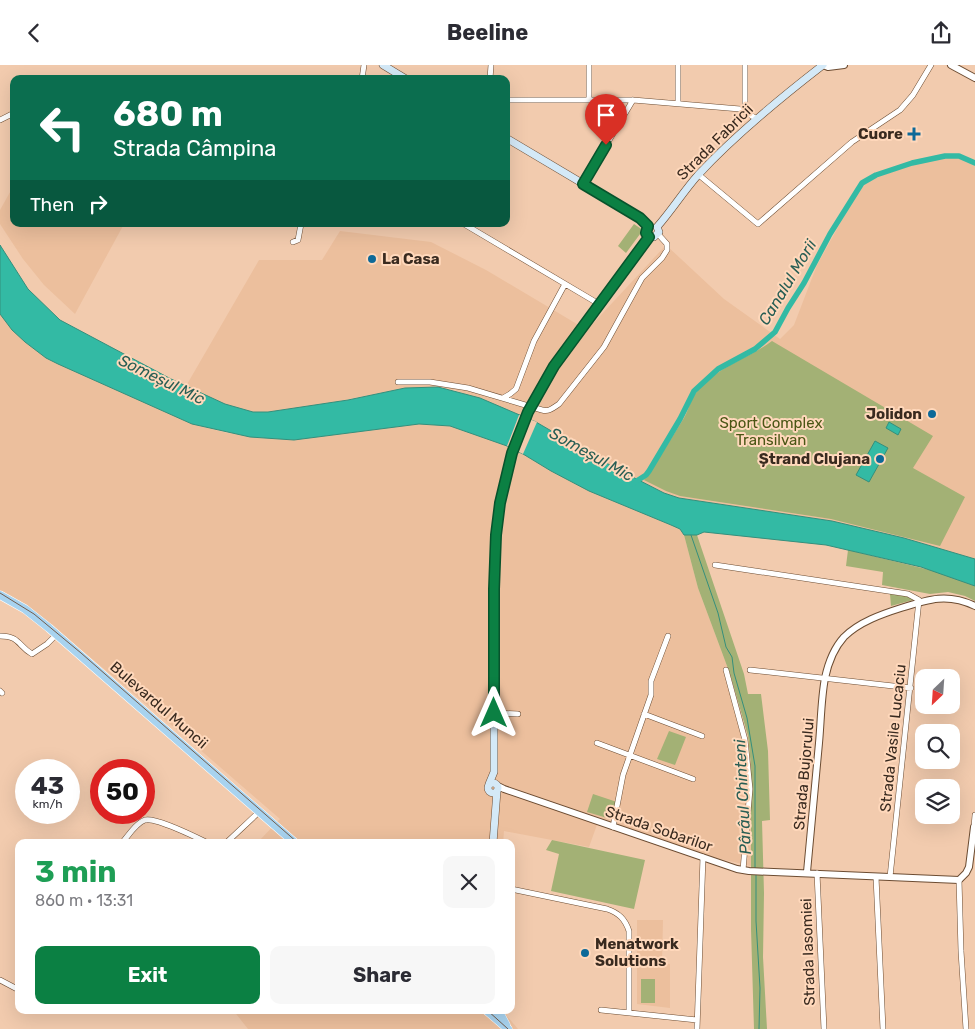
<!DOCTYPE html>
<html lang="en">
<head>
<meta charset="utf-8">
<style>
	:root { --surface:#fff; --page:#f7f7f7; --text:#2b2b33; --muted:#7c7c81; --accent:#0b8043 }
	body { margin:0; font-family:Rubik,sans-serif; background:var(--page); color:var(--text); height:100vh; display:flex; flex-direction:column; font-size:19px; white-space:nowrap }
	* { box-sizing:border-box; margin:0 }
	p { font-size:16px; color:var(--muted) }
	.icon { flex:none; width:28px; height:28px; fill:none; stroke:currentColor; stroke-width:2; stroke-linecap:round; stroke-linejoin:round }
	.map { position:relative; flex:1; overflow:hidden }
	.panel { position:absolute; left:15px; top:774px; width:500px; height:175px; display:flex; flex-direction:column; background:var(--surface); border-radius:10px; box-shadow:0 5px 20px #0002 }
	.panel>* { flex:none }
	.banner { position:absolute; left:10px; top:10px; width:500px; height:152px; border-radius:10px; box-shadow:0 5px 20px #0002; background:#0b6e4f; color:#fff; overflow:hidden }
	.needle { width:32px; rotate:205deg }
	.controls { position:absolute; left:915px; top:604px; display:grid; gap:10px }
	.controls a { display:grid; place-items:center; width:45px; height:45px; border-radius:10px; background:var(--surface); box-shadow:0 5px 20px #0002; font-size:25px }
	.speed { position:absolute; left:15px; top:694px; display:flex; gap:10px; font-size:25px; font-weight:700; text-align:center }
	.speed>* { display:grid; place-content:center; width:65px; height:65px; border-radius:50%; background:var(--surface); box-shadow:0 5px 20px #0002; line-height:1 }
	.speed small { font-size:12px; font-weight:400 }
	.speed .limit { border:8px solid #d22; background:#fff; color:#111 }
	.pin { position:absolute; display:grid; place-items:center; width:42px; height:42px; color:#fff; margin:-51px -21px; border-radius:50% 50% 50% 0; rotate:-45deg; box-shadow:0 0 5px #0007 }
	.pin .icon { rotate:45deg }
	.me { position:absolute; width:55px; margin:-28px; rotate:0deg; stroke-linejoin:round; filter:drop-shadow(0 0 4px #0008) }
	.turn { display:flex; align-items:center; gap:18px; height:105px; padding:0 20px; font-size:22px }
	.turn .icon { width:65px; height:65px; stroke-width:2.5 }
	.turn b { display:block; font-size:35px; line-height:42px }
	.then { display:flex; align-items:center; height:48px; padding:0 20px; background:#0003; gap:10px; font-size:19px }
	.round { display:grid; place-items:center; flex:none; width:52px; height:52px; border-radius:10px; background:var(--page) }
	.headline { display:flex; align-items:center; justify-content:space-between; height:85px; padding:0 20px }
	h1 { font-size:30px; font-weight:700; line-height:38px; color:#1e9e55 }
	.button { display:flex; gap:10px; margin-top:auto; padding:10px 20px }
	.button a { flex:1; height:58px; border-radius:10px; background:var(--accent); color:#fff; font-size:20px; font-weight:700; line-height:58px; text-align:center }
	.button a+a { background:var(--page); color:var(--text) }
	header { display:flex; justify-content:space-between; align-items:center; height:65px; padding:0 20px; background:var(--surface); font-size:22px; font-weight:700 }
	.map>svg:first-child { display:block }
</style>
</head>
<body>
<header><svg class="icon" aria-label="back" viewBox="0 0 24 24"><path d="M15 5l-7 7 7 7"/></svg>Beeline<svg class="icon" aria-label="share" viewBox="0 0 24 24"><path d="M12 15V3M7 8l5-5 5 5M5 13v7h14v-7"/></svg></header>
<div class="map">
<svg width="975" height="964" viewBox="0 0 975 964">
	<rect width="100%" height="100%" fill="#f2cbae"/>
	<!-- built -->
	<path fill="#ecbf9d" d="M947,92L961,93L975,101V494L904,473L832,456L679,433L664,428L615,403L536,357L455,325L439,322L405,323L319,340L268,347H253L225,339L186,321L259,195H322L340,166L431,177L486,205L587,265L666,180L724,234L780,274L794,260L817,200L857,128L864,119L876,111L913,99Z
		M14,120V159H124L75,249L44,220L23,194L0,159V145Z
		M0,249L25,277L46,293L192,359L227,368L294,375L419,359L450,361L507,381L523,389L551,406L589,426L680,464L684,470L698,523L730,609L748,671L751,702V801L681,785L598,757L589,782L504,766L503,778L258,777L280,754L183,670L54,562L0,526Z
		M637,855H663L662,898L670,899V943L637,939Z
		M233,945H506V950L518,964H248Z"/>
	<!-- green -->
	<path fill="#a3b175" d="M634,159L643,165L626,188L618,181Z
		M772,276L933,371L913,403L965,432L940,481L831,454L680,431L666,426L644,415C658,395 671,374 684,353C689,344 691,333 698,325C717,302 749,293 772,276Z
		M684,470H697L744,609L748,629H761L768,686L770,755L762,756L764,828L763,892L767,964H754L751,864V702L748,671L730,609L698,523Z
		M848,485L934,506L975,521V536L965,531L948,527L930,529L882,520L883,507L846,501Z
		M890,529L911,532L913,535L891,541Z
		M669,666L686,672L675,700L657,694Z
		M593,729L617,737L607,753L587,747Z
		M552,775L645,795L634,844L551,826L559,789L546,785Z
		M641,914H655V938H641Z"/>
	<!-- water -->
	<path fill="#33baa4" stroke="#358f7c" d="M0,180L28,224L60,255L171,314L225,339L253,347H268L348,335L405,323L438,322L480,333L536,357L615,403L664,428L679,433L832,456L904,473L975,494V521L921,502L826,480L704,467L697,470H684L680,464L671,460L589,426L551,406L523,389L507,381L450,361L419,359L294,375L250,372L192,359L58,299L46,293L25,277L12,265L0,249Z
		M889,357L901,364L898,370L886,363Z
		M875,376L888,383L869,417L856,410Z"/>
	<!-- pier -->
	<path fill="#f2cbae" d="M519,350L537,357L523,389L507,381Z"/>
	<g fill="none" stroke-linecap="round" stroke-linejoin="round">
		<!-- stream -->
		<path stroke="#358f7c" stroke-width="1" d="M691,470L718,548L726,582L732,592L734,608L747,653L755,701V803
			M756,810V856L760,923L759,964"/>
		<!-- canal -->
		<path stroke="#33baa4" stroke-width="5.5" d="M632,419L646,410L649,406L680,354L694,326L718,304L755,284L775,267L788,243L804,218L830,169L862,118L876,110L912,98L945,91H959L975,98"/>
		<defs>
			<path id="minor" d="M362,14L364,0
				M490,14L491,0
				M589,34V0
				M506,35H633L740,44L757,54
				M678,38V0
				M745,46V0
				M0,55L14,48
				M699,110L758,159L852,77L900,45L913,30L931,0
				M583,119L633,35
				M464,159L599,239
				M293,177L298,175L301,159
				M398,317H430L468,323L542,345C549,347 553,343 559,339L604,282L642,213L662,193L667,185V179L658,169
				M503,333L510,329L516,324L534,276L565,219
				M715,500L908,529L919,535L890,812
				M0,571C20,571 18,581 32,589L47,579L57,569
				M726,605L745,675L750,724L743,805
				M750,605L911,623
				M0,626L2,628
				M494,648L518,649
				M644,649L702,671
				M597,678L693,714
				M613,762L623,710L651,630V616L668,571
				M974,762L975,750
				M122,778C128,771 136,758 145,755C155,752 196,772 208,778
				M226,778L260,746
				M817,808L824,964
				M876,812L883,964
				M959,815L961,886L966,964
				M511,824L607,844C619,848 625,854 629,866V948
				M0,915L19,925
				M601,945L697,955
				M697,964L703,792"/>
			<path id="tertiary" d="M823,0L828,2L844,0
				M951,0L975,13
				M498,721L504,724L737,804L749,806L959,815L966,808L969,802L974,762H975
				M807,807C811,764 815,721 819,678C821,657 821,634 825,613C828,599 834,583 844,572C859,557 882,549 901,543C929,534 948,528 975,541"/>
			<path id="secondary" d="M383,0L406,14
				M506,73L634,149L648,161
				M657,162C672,145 683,127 698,110C735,70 779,34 823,0
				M649,172H654L659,167L657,162
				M538,327L554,301L649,172
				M488 723a5 5 0 1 1 10 0a5 5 0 1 1-10 0Z
				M489,719L494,707C494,662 494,617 494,572C493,518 494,465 505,412
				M493,778L497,726"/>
			<path id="primary" d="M0,530L25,544L49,563L295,778
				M486,945L508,964
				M498,945L506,960"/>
		</defs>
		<!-- minor casing -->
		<use href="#minor" stroke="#6c4c32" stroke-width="6"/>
		<!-- tertiary casing -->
		<use href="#tertiary" stroke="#6c4c32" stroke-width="8"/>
		<!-- secondary casing -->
		<use href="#secondary" stroke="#6c4c32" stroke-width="8"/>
		<!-- primary casing -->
		<use href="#primary" stroke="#fff" stroke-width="9"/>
		<!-- minor -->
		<use href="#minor" stroke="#fff" stroke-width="5"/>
		<!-- tertiary -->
		<use href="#tertiary" stroke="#fff" stroke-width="6"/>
		<!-- secondary -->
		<use href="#secondary" stroke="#d4e9f7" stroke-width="7"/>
		<!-- primary -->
		<use href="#primary" stroke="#a8d3ef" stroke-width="8"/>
		<!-- tram -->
		<path stroke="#735c4c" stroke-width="1" d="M0,528L34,549L81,588L298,778
			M487,945L508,964"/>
		<defs>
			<path id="secondary-bridge" d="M505,412L520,367L538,327"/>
		</defs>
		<!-- secondary-bridge casing -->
		<use href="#secondary-bridge" stroke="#6c4c32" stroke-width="8" stroke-linecap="butt"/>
		<!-- secondary-bridge -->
		<use href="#secondary-bridge" stroke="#d4e9f7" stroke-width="7"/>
	</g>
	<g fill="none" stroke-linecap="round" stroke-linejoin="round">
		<defs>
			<path id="route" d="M494,648V524L496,470L500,438L512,388L528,347L554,301L649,172L646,168L648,161L640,153L583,119L606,80"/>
		</defs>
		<!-- route casing -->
		<use href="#route" stroke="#07532c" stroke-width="12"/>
		<!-- route -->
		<use href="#route" stroke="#0b8043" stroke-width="9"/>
	</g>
	<!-- markers -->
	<g fill="#0d6998" stroke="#ffd8bb" stroke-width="2">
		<path d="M911.5 61.5h5v5h5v5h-5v5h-5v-5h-5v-5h5z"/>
		<circle cx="372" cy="194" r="5"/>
		<circle cx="932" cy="349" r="5"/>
		<circle cx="880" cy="394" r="5"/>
		<circle cx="585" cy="888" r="5"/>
	</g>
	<g text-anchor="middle" stroke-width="4" stroke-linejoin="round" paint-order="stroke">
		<!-- poi labels -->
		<g font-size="15" font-weight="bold" fill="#392a1f" stroke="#ffd8bb" text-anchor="end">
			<text x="903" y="74">Cuore</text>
			<text x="382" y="199" text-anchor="start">La Casa</text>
			<text x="922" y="354">Jolidon</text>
			<text x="870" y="399">Ștrand Clujana</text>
			<text x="595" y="884" text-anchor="start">Menatwork<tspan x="595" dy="17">Solutions</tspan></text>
		</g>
		<!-- street labels -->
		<g font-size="15" fill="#392a1f" stroke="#ffd8bb">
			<text transform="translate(715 77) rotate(-45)" y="5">Strada Fabricii</text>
			<text transform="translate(159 640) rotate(41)" y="5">Bulevardul Muncii</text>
			<text transform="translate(893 673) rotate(-84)" y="5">Strada Vasile Lucaciu</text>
			<text transform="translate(804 709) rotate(-85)" y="5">Strada Bujorului</text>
			<text transform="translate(659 764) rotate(19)" y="5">Strada Sobarilor</text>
			<text transform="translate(808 887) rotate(-92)" y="5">Strada Iasomiei</text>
		</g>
		<!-- park labels -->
		<g font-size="15" fill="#4a5615" stroke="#ffd8bb">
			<text x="771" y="363">Sport Complex<tspan x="771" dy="17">Transilvan</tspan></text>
		</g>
		<!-- water labels -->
		<g font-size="16" font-style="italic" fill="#295e54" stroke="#ffd8bb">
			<text transform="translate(787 217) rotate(-59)" y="6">Canalul Morii</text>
			<text transform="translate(162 314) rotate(26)" y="6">Someșul Mic</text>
			<text transform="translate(592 389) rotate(29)" y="6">Someșul Mic</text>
			<text transform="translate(742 732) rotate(-93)" y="6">Pârâul Chinteni</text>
		</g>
	</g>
</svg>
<div class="controls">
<a><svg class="needle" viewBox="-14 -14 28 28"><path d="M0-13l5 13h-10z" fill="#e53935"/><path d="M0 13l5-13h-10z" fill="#7c7c81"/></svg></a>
<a><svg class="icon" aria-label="search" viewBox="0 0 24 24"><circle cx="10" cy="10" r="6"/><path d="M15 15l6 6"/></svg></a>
<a><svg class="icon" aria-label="layers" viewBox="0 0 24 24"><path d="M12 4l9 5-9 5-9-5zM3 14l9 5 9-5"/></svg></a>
</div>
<div class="speed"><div>43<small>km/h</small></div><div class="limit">50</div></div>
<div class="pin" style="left:606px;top:80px;background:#d93025"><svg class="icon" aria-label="arrive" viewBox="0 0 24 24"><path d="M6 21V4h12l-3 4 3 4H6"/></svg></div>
<svg class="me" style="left:494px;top:648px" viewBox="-20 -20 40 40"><path d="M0-17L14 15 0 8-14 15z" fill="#0b8043" stroke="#fff" stroke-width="4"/></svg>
<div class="banner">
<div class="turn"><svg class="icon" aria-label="left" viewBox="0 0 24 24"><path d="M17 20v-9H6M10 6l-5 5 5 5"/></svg><div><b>680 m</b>Strada Câmpina</div></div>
<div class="then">Then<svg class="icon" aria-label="right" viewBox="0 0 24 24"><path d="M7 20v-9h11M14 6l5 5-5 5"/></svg></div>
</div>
<section class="panel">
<div class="headline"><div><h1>3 min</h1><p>860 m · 13:31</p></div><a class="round"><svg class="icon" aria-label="close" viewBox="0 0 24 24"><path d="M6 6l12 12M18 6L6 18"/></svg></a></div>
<div class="button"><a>Exit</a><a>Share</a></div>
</section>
</div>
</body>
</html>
